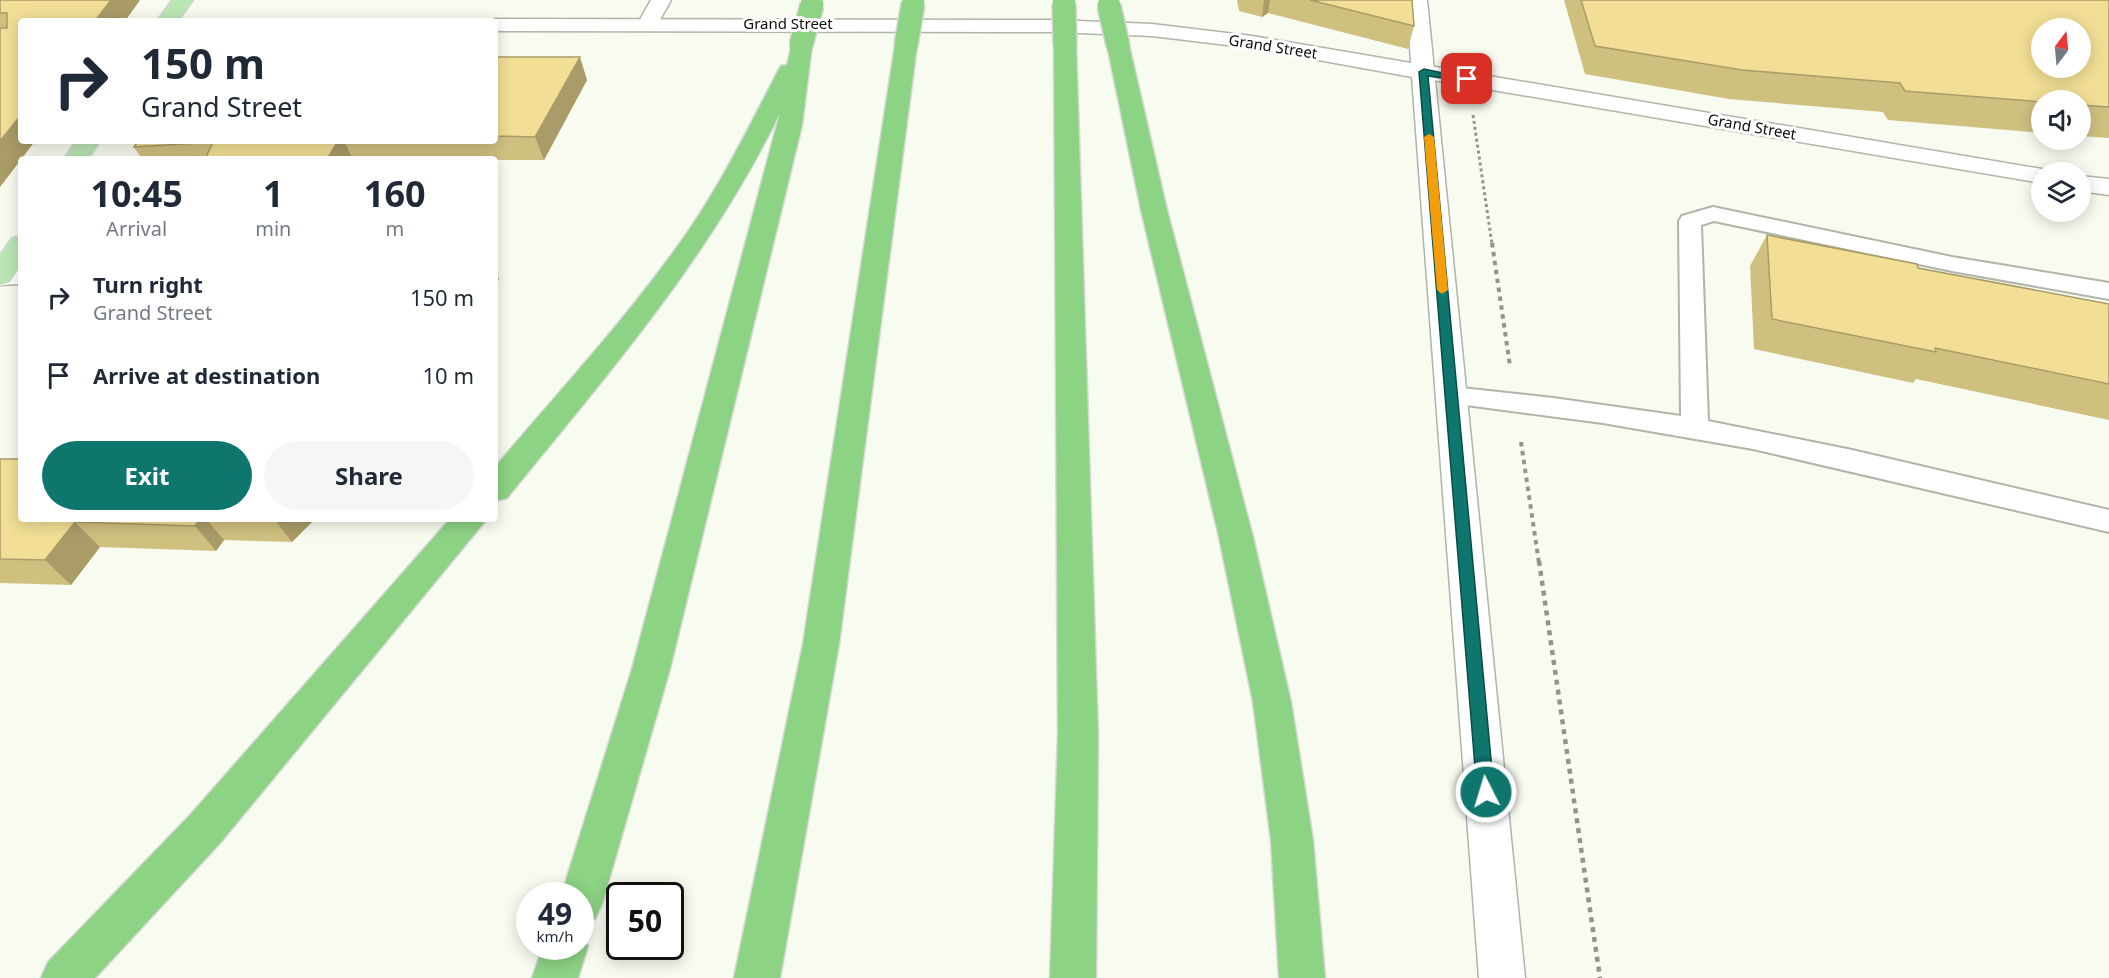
<!DOCTYPE html>
<html lang="en">
<head>
<meta charset="utf-8">
<style>
	:root { --surface:#fff; --page:#f6f6f7; --text:#1f2937; --muted:#747a83; --accent:#0f766e }
	body { margin:0; font-family:"Noto Sans",sans-serif; background:var(--page); color:var(--text); height:100vh; display:flex; flex-direction:column; font-size:22px; white-space:nowrap }
	* { box-sizing:border-box; margin:0 }
	p { font-size:20px; color:var(--muted) }
	.icon { flex:none; width:33px; height:33px; fill:none; stroke:currentColor; stroke-width:2; stroke-linecap:round; stroke-linejoin:round }
	.map { position:relative; flex:1; overflow:hidden }
	.drawer { position:absolute; left:18px; top:156px; width:480px; height:366px; display:flex; flex-direction:column; background:var(--surface); border-radius:6px; box-shadow:0 3px 15px #0003 }
	.drawer>* { flex:none }
	.guide { position:absolute; left:18px; top:18px; width:480px; height:126px; border-radius:6px; box-shadow:0 3px 15px #0003; background:#fff; color:var(--text); overflow:hidden }
	.needle { width:39px; rotate:16deg }
	.controls { position:absolute; left:2031px; top:18px; display:grid; gap:12px }
	.controls a { display:grid; place-items:center; width:60px; height:60px; border-radius:50%; background:var(--surface); box-shadow:0 3px 15px #0003; font-size:30px }
	.speed { position:absolute; left:516px; top:882px; display:flex; gap:12px; font-size:30px; font-weight:700; text-align:center }
	.speed>* { display:grid; place-content:center; width:78px; height:78px; border-radius:50%; background:var(--surface); box-shadow:0 3px 15px #0003; line-height:1 }
	.speed small { font-size:15px; font-weight:400 }
	.speed .limit { border:3px solid #111; border-radius:9px; background:#fff; color:#111 }
	.pin { position:absolute; display:grid; place-items:center; width:51px; height:51px; color:#fff; margin:-26px; border-radius:12px; box-shadow:0 3px 9px #0006 }
	.me { position:absolute; width:66px; margin:-33px; rotate:355deg; stroke-linejoin:round; filter:drop-shadow(0 0 4px #0008) }
	.turn { display:flex; align-items:center; gap:21px; height:126px; padding:0 24px; font-size:27px }
	.turn .icon { width:78px; height:78px; stroke-width:2.5 }
	.turn b { display:block; font-size:42px; line-height:51px }
	.eta { display:flex; justify-content:space-evenly; align-items:center; height:102px; text-align:center }
	.eta b { font-size:36px; font-weight:700; line-height:42px }
	.action { display:flex; gap:12px; margin-top:auto; padding:12px 24px }
	.action a { flex:1; height:69px; border-radius:36px; background:var(--accent); color:#fff; font-size:24px; font-weight:700; line-height:69px; text-align:center }
	.action a+a { background:var(--page); color:var(--text) }
	ul { padding:0; list-style:none }
	li { display:flex; align-items:center; gap:18px; height:78px; padding:0 24px }
	li div { flex:1 }
	li b { display:block; font-size:22px }
	li em { font-style:normal }
	.map>svg:first-child { display:block }
</style>
</head>
<body>
<div class="map">
<svg width="2109" height="978" viewBox="0 0 2109 978">
	<rect width="100%" height="100%" fill="#f8fbef"/>
	<g fill="none" stroke-linecap="round" stroke-linejoin="round">
		<defs>
			<path id="lane" d="M1713,207L1952,257L2109,283V299L1952,271L1714,221L1701,225L1708,421L1852,450L2109,510V532L1753,449L1603,423L1443,402L1439,396L1443,390L1452,387L1553,398L1681,416L1679,221L1682,216Z"/>
			<path id="street" d="M651,0H671L656,27H642L638,23Z
				M1424,65L2042,169L2052,172H2042V183L1416,77L1413,72L1416,67Z
				M2080,176L2109,179V195L2080,191Z
				M21,266V284L0,285V267Z"/>
			<path id="secondary" d="M1407,0H1427L1525,978H1479L1412,77L1252,48L1152,36L1054,32L495,31V21H487L495,19L1054,20L1152,24L1252,36L1411,63Z"/>
			<path id="primary" d="M172,0H193L178,21H157Z
				M76,141H100L88,159H64Z
				M21,236V265L10,282L0,285V255L12,238Z"/>
			<path id="highway" d="M801,39L809,40L812,45L802,125L670,669L602,904L595,919L580,925V896H561L632,669L780,113C707,261 610,371 507,498L495,501V467C561,389 631,314 689,230C723,180 750,125 778,71L781,66L787,65L793,40Z
				M906,39L914,40L917,45L839,644L780,978H734L803,644L895,45L898,40Z
				M1065,39L1073,40L1076,45L1098,735L1096,978H1050L1058,735L1054,45L1057,40Z
				M1118,39L1126,40L1129,45L1167,210L1253,537L1291,702L1313,840L1325,978H1279L1271,840L1253,702L1219,537L1141,210L1107,45L1110,40Z
				M450,519H487L221,842L95,978H41L48,962L191,814Z
				M580,930L588,946L578,978H532L543,946H580Z"/>
		</defs>
		<!-- lane casing -->
		<use href="#lane" stroke="#b1b4a8" stroke-width="4"/>
		<!-- street casing -->
		<use href="#street" stroke="#b1b4a8" stroke-width="3"/>
		<!-- secondary casing -->
		<use href="#secondary" stroke="#b1b4a8" stroke-width="3"/>
		<!-- primary casing -->
		<use href="#primary" stroke="#d8d8d8" stroke-width="3"/>
		<!-- highway casing -->
		<use href="#highway" stroke="#d8d8d8" stroke-width="3"/>
		<!-- path-far2 -->
		<path stroke="#92948b" stroke-width="3" stroke-dasharray="3 3" stroke-linecap="butt" d="M1473,115L1492,244"/>
		<!-- path-far1 -->
		<path stroke="#92948b" stroke-width="4" stroke-dasharray="4.5 4.5" stroke-linecap="butt" d="M1492,243L1510,366
			M1521,442L1539,563"/>
		<!-- path -->
		<path stroke="#92948b" stroke-width="4.5" stroke-dasharray="5 5" stroke-linecap="butt" d="M1539,561L1600,978"/>
		<!-- lane -->
		<use href="#lane" fill="#fff" fill-rule="evenodd"/>
		<!-- street -->
		<use href="#street" fill="#fff" fill-rule="evenodd"/>
		<!-- secondary -->
		<use href="#secondary" fill="#fff" fill-rule="evenodd"/>
		<!-- primary -->
		<use href="#primary" fill="#bbe5b5" fill-rule="evenodd"/>
		<!-- highway -->
		<use href="#highway" fill="#8dd384" fill-rule="evenodd"/>
		<defs>
			<path id="highway-bridge" d="M1064,4L1065,45
				M1109,6L1118,45
				M801,45L812,5
				M906,45L913,4"/>
		</defs>
		<!-- highway-bridge casing -->
		<use href="#highway-bridge" stroke="#d8d8d8" stroke-width="26" stroke-linecap="butt"/>
		<!-- highway-bridge -->
		<use href="#highway-bridge" stroke="#8dd384" stroke-width="23"/>
	</g>
	<!-- wall -->
	<path fill="#d0c080" d="M0,0H140L125,21H21V141H35L0,187Z
		M1237,0H1412L1414,26L1408,49L1268,13L1262,17L1239,11Z
		M1564,0H2109V138L2080,136V100H2042V133L1888,120L1883,112L1729,99L1585,74Z
		M495,57L587,80L544,160H495V159H142L134,147L138,141H495Z
		M1767,235L1918,268L2109,304V420L1916,379L1913,383L1754,349L1750,266Z
		M0,459L21,519H315L292,542L224,540L216,551L100,547L71,585L0,583Z"/>
	<!-- shaded-wall -->
	<path fill="#a99c68" d="M111,0H140L125,21H95Z
		M1264,0H1270L1268,13L1262,17Z
		M580,57L587,80L544,160L535,137Z
		M21,115V141H35L0,187V141Z
		M338,141H344L353,159H327Z
		M495,270L499,279L495,288Z
		M200,519H206L224,540L216,551L195,526Z
		M274,519H315L292,542Z
		M75,522L100,547L71,585L45,560Z"/>
	<!-- building -->
	<path fill="#f2df95" stroke="#a99c68" stroke-width="1.5" fill-rule="evenodd" d="M0,0H111L95,21H21V115L0,141V28H7V13H0Z
		M1310,0H1412L1414,26Z
		M1581,0H2109V107L2080,105V100H2042V102L1905,91L1900,83L1742,70L1595,46ZM2042,28H2080V68H2042Z
		M495,57H580L535,137L495,136Z
		M138,141H338L327,159H205L213,142L134,147Z
		M1767,235L1917,264L1918,268L2109,304V384L1935,348L1936,352L1772,319Z
		M0,459H21V519H200L195,526L75,522L45,560L0,559Z"/>
	<!-- route -->
	<path fill="#0f766e" stroke="#0a4d48" stroke-width="1.5" d="M1424,69L1472,79L1467,82L1428,76L1494,792L1492,797L1486,800L1480,797L1477,792L1419,72Z"/>
	<!-- slow -->
	<path fill="#f59e0b" d="M1429,134L1434,137L1448,290L1442,294L1437,290L1424,137Z"/>
	<g text-anchor="middle" stroke-width="6" stroke-linejoin="round" paint-order="stroke">
		<!-- far-street labels -->
		<g font-size="15" fill="#0c0d09" stroke="#fff">
			<text x="788" y="29">Grand Street</text>
			<text transform="translate(1273 47) rotate(9)" y="5">Grand Street</text>
			<text transform="translate(1752 127) rotate(10)" y="5">Grand Street</text>
		</g>
	</g>
</svg>
<div class="controls">
<a><svg class="needle" viewBox="-14 -14 28 28"><path d="M0-13l5 13h-10z" fill="#e53935"/><path d="M0 13l5-13h-10z" fill="#747a83"/></svg></a>
<a><svg class="icon" aria-label="sound" viewBox="0 0 24 24"><path d="M4 9h4l5-4v14l-5-4H4zM17 9q2 3 0 6"/></svg></a>
<a><svg class="icon" aria-label="layers" viewBox="0 0 24 24"><path d="M12 4l9 5-9 5-9-5zM3 14l9 5 9-5"/></svg></a>
</div>
<div class="speed"><div>49<small>km/h</small></div><div class="limit">50</div></div>
<div class="pin" style="left:1467px;top:79px;background:#d93025"><svg class="icon" aria-label="arrive" viewBox="0 0 24 24"><path d="M6 21V4h12l-3 4 3 4H6"/></svg></div>
<svg class="me" style="left:1486px;top:792px" viewBox="-20 -20 40 40"><circle r="17" fill="#0f766e" stroke="#fff" stroke-width="3"/><path d="M0-11L8 9 0 5-8 9z" fill="#fff"/></svg>
<div class="guide">
<div class="turn"><svg class="icon" aria-label="right" viewBox="0 0 24 24"><path d="M7 20v-9h11M14 6l5 5-5 5"/></svg><div><b>150 m</b>Grand Street</div></div>
</div>
<section class="drawer">
<div class="eta">
<div><b>10:45</b><p>Arrival</p></div>
<div><b>1</b><p>min</p></div>
<div><b>160</b><p>m</p></div>
</div>
<ul>
<li><svg class="icon" aria-label="right" viewBox="0 0 24 24"><path d="M7 20v-9h11M14 6l5 5-5 5"/></svg><div><b>Turn right</b><p>Grand Street</p></div><em>150 m</em></li>
<li><svg class="icon" aria-label="arrive" viewBox="0 0 24 24"><path d="M6 21V4h12l-3 4 3 4H6"/></svg><div><b>Arrive at destination</b></div><em>10 m</em></li>
</ul>
<div class="action"><a>Exit</a><a>Share</a></div>
</section>
</div>
</body>
</html>
